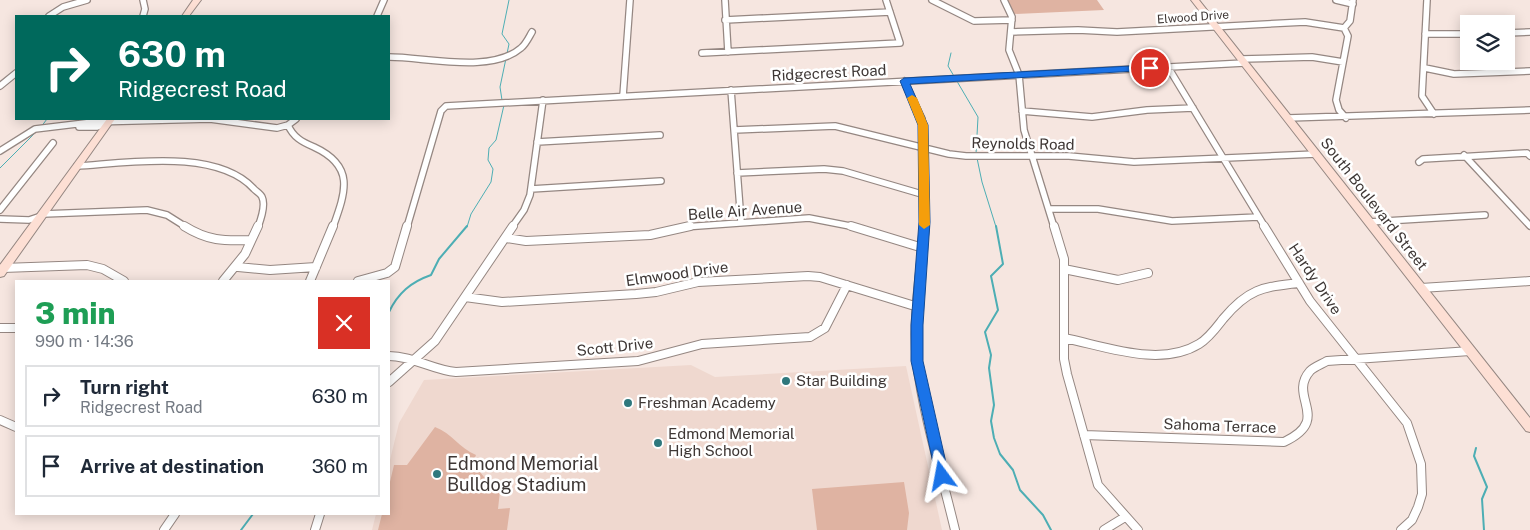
<!DOCTYPE html>
<html lang="en">
<head>
<meta charset="utf-8">
<style>
	:root { --surface:#fff; --page:#f2f2f3; --text:#1f2937; --muted:#747a83; --line:#e0e1e3 }
	body { margin:0; font-family:"Public Sans",sans-serif; background:var(--page); color:var(--text); height:100vh; display:flex; flex-direction:column; font-size:19px; white-space:nowrap }
	* { box-sizing:border-box; margin:0 }
	p { font-size:16px; color:var(--muted) }
	.icon { flex:none; width:28px; height:28px; fill:none; stroke:currentColor; stroke-width:2; stroke-linecap:round; stroke-linejoin:round }
	.map { position:relative; flex:1; overflow:hidden }
	.drawer { position:absolute; left:15px; top:280px; width:375px; height:235px; display:flex; flex-direction:column; background:var(--surface); border-radius:0px; box-shadow:0 2px 12px #0003 }
	.drawer>* { flex:none }
	.guide { position:absolute; left:15px; top:15px; width:375px; height:105px; border-radius:0px; box-shadow:0 2px 12px #0003; background:#00695c; color:#fff; overflow:hidden }
	.tools { position:absolute; left:1460px; top:15px; display:grid; gap:10px }
	.tools a { display:grid; place-items:center; width:55px; height:55px; border-radius:0px; background:var(--surface); box-shadow:0 2px 12px #0003; font-size:25px }
	.pin { position:absolute; display:grid; place-items:center; width:42px; height:42px; color:#fff; margin:-21px; border:2px solid #fff; border-radius:50%; box-shadow:0 1px 5px #0007 }
	.me { position:absolute; width:55px; margin:-28px; rotate:347deg; stroke-linejoin:round; filter:drop-shadow(0 0 4px #0008) }
	.turn { display:flex; align-items:center; gap:18px; height:105px; padding:0 20px; font-size:22px }
	.turn .icon { width:65px; height:65px; stroke-width:2.5 }
	.turn b { display:block; font-size:35px; line-height:42px }
	.round { display:grid; place-items:center; flex:none; width:52px; height:52px; border-radius:0px; background:var(--page) }
	.summary { display:flex; align-items:center; justify-content:space-between; height:85px; padding:0 20px }
	h1 { font-size:30px; font-weight:800; line-height:38px; color:#1e9e55 }
	ul { padding:0; list-style:none }
	li { display:flex; align-items:center; gap:15px; height:62px; margin:0 10px 8px; padding:0 10px; border:2px solid var(--line); border-radius:0px }
	li div { flex:1 }
	li b { display:block; font-size:19px }
	li em { font-style:normal }
	.map>svg:first-child { display:block }
</style>
</head>
<body>
<div class="map">
<svg width="1530" height="530" viewBox="0 0 1530 530">
	<rect width="100%" height="100%" fill="#f6e6e0"/>
	<!-- built -->
	<path fill="#efd8cf" d="M691,365L715,377L906,366L942,530H372L376,514H389V464L399,423L424,380Z"/>
	<!-- green -->
	<path fill="#dfb3a2" d="M1007,0H1097L1104,10L1014,14Z
		M435,427C452,433 459,448 476,455L474,460L479,461L476,467L488,482H494L493,491H500L498,509L510,508L507,530H378L382,514H389V486L394,465H407Z
		M904,482L909,513L907,530H817L812,489Z"/>
	<g fill="none" stroke-linecap="round" stroke-linejoin="round">
		<!-- stream-far1 -->
		<path stroke="#4daeb4" stroke-width="1" d="M951,53L948,66L978,117L976,154
			M502,100L500,87L509,44L502,34L509,0
			M41,127L47,119
			M977,158L982,182L996,227
			M0,168L38,130
			M467,227L471,214L491,182L493,169L488,160L489,148L496,140L504,105"/>
		<!-- stream -->
		<path stroke="#4daeb4" stroke-width="2" d="M996,226L1003,264L991,276L998,310L985,332L991,355L989,368L994,405L991,421L994,438L1000,454L1013,470L1020,490L1043,515L1051,530
			M389,312C398,293 411,282 431,275L439,259L467,226
			M1476,448L1474,456L1487,487L1482,499L1484,530
			M241,530L253,514"/>
		<defs>
			<path id="street-far1" d="M143,0L145,9L143,16
				M725,0L728,52
				M932,0L974,21L1012,20
				M1004,0L1012,17L1009,50L1019,75L1024,130L1054,227
				M1336,0L1353,4
				M1427,0L1422,96L1434,114
				M49,16L63,7L87,0
				M377,16L384,0
				M725,20L890,12
				M1344,28L1348,36L1336,100L1339,110L1346,118
				M1344,28L1350,21L1353,0
				M1011,32L1078,30L1117,32L1305,22L1344,28
				M1506,33L1530,32
				M1425,34H1469
				M702,53L900,43L886,0
				M389,57C426,57 491,74 521,48C526,44 529,37 532,32
				M1242,59L1312,57L1343,62
				M1168,67L1265,227
				M1425,68L1454,74L1530,71
				M904,81L922,119L925,227
				M0,86L16,73
				M731,90L741,222
				M623,96L630,0
				M1022,111L1092,117L1147,110L1193,108
				M1288,118L1530,110
				M288,125C293,137 302,142 314,147C355,166 346,191 333,227
				M79,127H97L107,123
				M734,130L835,126L949,154L966,156H1069L1134,162L1316,154
				M537,142L660,135
				M0,151L35,129L93,122L210,119L277,128L288,125L296,119
				M1464,155L1530,226
				M1419,162L1423,159L1527,153L1530,156
				M77,166C127,163 217,148 254,189C256,191 261,194 262,197C266,205 261,219 258,227
				M737,173L824,169L843,171L925,195
				M531,189L661,181
				M1049,209H1098L1172,221L1258,217
				M0,210L53,143
				M43,214L147,210L167,215L186,227
				M0,219L29,220L41,216
				M1369,222L1485,215
				M407,227L441,111L446,106L1244,63
				M512,227L524,210L530,195L543,100
				M684,227L809,218L855,227"/>
			<path id="street" d="M184,226C208,241 223,241 251,240
				M851,226L923,248
				M925,226C921,270 912,318 917,363C924,419 942,475 955,530
				M1054,226L1064,259V359L1067,374L1098,485L1138,530
				M1264,226L1310,301L1407,423L1421,464L1422,494L1418,507L1412,520L1401,530
				M506,238L526,241L650,235L690,226
				M238,267L270,270L316,267
				M3,268L87,265L103,269L124,281
				M1064,269L1118,280L1148,273
				M223,281L245,254L258,226
				M310,281L333,226
				M358,281L387,273L395,267L407,226
				M1421,288L1530,281
				M465,297L502,302L636,294L656,292L698,282L808,276L820,277L918,307
				M0,328H16
				M1064,338C1105,346 1160,368 1199,344C1209,338 1216,328 1223,319C1248,289 1262,287 1299,283
				M389,356C413,356 433,370 456,372L638,361L702,344L810,337L825,328L847,285
				M389,382L435,341L513,226
				M0,420L16,427
				M1084,435L1284,442C1333,419 1287,397 1310,371C1314,367 1322,364 1327,361L1470,351
				M164,530L175,514
				M315,530L320,514
				M1104,530L1125,517"/>
			<path id="secondary" d="M193,0H201L189,16H182Z
				M1191,0H1199L1530,418V432L1526,431Z
				M107,119H115L4,276L0,277V265Z"/>
		</defs>
		<!-- street-far1 casing -->
		<use href="#street-far1" stroke="#958782" stroke-width="8"/>
		<!-- street casing -->
		<use href="#street" stroke="#958782" stroke-width="10"/>
		<!-- secondary casing -->
		<use href="#secondary" stroke="#958782" stroke-width="2"/>
		<!-- street-far1 -->
		<use href="#street-far1" stroke="#fff" stroke-width="5.5"/>
		<!-- street -->
		<use href="#street" stroke="#fff" stroke-width="8"/>
		<!-- secondary -->
		<use href="#secondary" fill="#fddfd4" fill-rule="evenodd"/>
	</g>
	<!-- route -->
	<path fill="#1a73e8" stroke="#114b97" d="M1150,65L1154,68L1153,70L910,84L928,125L930,222L923,325V361L949,476L947,481L942,483L937,481L911,361V325L919,222L918,125L900,81L904,78Z"/>
	<!-- slow -->
	<path fill="#f59e0b" d="M912,95L917,98L928,125L930,225L924,229L919,225L918,125L907,98Z"/>
	<!-- markers -->
	<g fill="#2f787d" stroke="#fff" stroke-width="2">
		<circle cx="786" cy="381" r="5"/>
		<circle cx="628" cy="403" r="5"/>
		<circle cx="658" cy="443" r="5"/>
		<circle cx="437" cy="474" r="5"/>
	</g>
	<g text-anchor="middle" stroke-width="5" stroke-linejoin="round" paint-order="stroke">
		<!-- far-street labels -->
		<g font-size="12" fill="#3e3735" stroke="#fff">
			<text transform="translate(1193 17) rotate(-4)" y="4">Elwood Drive</text>
		</g>
		<!-- street labels -->
		<g font-size="15" fill="#3e3735" stroke="#fff">
			<text transform="translate(829 73) rotate(-3)" y="5">Ridgecrest Road</text>
			<text transform="translate(1023 144) rotate(1)" y="5">Reynolds Road</text>
			<text transform="translate(1374 204) rotate(52)" y="5">South Boulevard Street</text>
			<text transform="translate(745 211) rotate(-4)" y="5">Belle Air Avenue</text>
			<text transform="translate(677 274) rotate(-8)" y="5">Elmwood Drive</text>
			<text transform="translate(1315 279) rotate(56)" y="5">Hardy Drive</text>
			<text transform="translate(615 347) rotate(-6)" y="5">Scott Drive</text>
			<text transform="translate(1220 426) rotate(2)" y="5">Sahoma Terrace</text>
		</g>
		<!-- poi labels -->
		<g font-size="15" fill="#3e3735" stroke="#fff" text-anchor="start">
			<text x="796" y="386">Star Building</text>
			<text x="638" y="408">Freshman Academy</text>
			<text x="668" y="439">Edmond Memorial<tspan x="668" dy="17">High School</tspan></text>
		</g>
		<!-- near-poi labels -->
		<g font-size="18" fill="#3e3735" stroke="#fff" text-anchor="start">
			<text x="447" y="470">Edmond Memorial<tspan x="447" dy="21">Bulldog Stadium</tspan></text>
		</g>
	</g>
</svg>
<div class="tools">
<a><svg class="icon" aria-label="layers" viewBox="0 0 24 24"><path d="M12 4l9 5-9 5-9-5zM3 14l9 5 9-5"/></svg></a>
</div>
<div class="pin" style="left:1150px;top:68px;background:#d93025"><svg class="icon" aria-label="arrive" viewBox="0 0 24 24"><path d="M6 21V4h12l-3 4 3 4H6"/></svg></div>
<svg class="me" style="left:942px;top:476px" viewBox="-20 -20 40 40"><path d="M0-17L14 15 0 8-14 15z" fill="#1a73e8" stroke="#fff" stroke-width="4"/></svg>
<div class="guide">
<div class="turn"><svg class="icon" aria-label="right" viewBox="0 0 24 24"><path d="M7 20v-9h11M14 6l5 5-5 5"/></svg><div><b>630 m</b>Ridgecrest Road</div></div>
</div>
<section class="drawer">
<div class="summary"><div><h1>3 min</h1><p>990 m · 14:36</p></div><a class="round" style="background:#d93025;color:#fff"><svg class="icon" aria-label="close" viewBox="0 0 24 24"><path d="M6 6l12 12M18 6L6 18"/></svg></a></div>
<ul>
<li><svg class="icon" aria-label="right" viewBox="0 0 24 24"><path d="M7 20v-9h11M14 6l5 5-5 5"/></svg><div><b>Turn right</b><p>Ridgecrest Road</p></div><em>630 m</em></li>
<li><svg class="icon" aria-label="arrive" viewBox="0 0 24 24"><path d="M6 21V4h12l-3 4 3 4H6"/></svg><div><b>Arrive at destination</b></div><em>360 m</em></li>
</ul>
</section>
</div>
</body>
</html>
